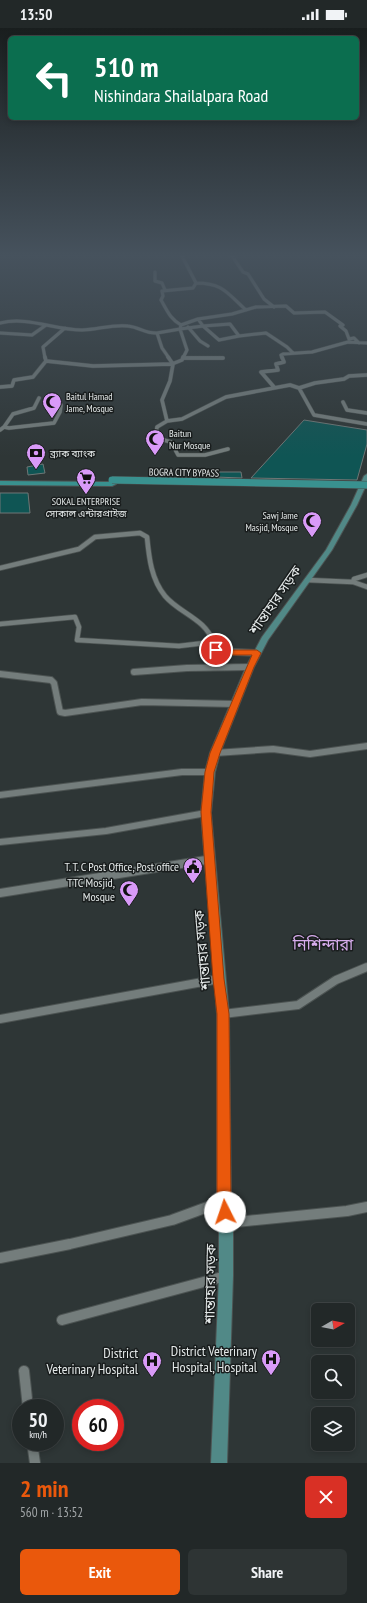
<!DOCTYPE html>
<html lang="en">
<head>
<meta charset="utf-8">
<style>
	:root { --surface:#222828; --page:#2e3434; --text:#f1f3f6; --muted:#a2a6a8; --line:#3f4445; --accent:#ea580c }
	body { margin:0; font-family:"PT Sans Narrow","Noto Sans Bengali",sans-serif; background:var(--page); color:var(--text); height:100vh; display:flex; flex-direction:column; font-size:15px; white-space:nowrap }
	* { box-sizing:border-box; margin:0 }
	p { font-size:13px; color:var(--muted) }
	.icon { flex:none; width:22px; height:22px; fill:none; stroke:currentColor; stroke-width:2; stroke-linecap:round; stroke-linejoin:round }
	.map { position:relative; height:1435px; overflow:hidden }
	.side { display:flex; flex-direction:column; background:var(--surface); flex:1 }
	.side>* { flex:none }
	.banner { position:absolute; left:8px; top:8px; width:351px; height:84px; border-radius:6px; box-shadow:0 2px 6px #0003,0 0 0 1px var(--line); background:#0b6e4f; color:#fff; overflow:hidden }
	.needle { width:26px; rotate:81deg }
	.fabs { position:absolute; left:311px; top:1275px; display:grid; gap:8px }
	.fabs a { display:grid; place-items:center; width:44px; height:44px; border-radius:6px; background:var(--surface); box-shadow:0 2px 6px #0003,0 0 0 1px var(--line); font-size:20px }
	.speed { position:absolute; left:12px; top:1371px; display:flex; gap:8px; font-size:20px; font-weight:700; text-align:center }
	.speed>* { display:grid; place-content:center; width:52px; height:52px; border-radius:50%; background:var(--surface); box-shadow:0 2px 6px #0003,0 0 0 1px var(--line); line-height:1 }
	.speed small { font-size:10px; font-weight:400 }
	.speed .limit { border:6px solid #d22; background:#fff; color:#111 }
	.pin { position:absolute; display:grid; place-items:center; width:34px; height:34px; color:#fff; margin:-17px; border:2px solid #fff; border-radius:50%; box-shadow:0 1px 4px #0007 }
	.me { position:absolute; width:44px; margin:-22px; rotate:356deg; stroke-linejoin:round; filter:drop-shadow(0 0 3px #0008) }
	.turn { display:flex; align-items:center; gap:14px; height:84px; padding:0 20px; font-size:18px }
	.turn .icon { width:52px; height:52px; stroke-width:2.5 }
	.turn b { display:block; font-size:28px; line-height:34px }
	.round { display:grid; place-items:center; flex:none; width:42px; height:42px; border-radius:6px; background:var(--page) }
	.summary { display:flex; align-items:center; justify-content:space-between; height:68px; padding:0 20px }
	h1 { font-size:24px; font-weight:800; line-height:30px; color:var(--accent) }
	.button { display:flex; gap:8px; margin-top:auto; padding:8px 20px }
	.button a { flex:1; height:46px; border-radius:6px; background:var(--accent); color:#fff; font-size:16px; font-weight:800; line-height:46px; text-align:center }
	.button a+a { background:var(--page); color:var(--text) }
	.status { display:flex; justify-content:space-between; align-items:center; height:28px; padding:0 20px; background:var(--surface); direction:ltr }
	.status svg { height:11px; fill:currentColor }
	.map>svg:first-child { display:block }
</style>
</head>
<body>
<div class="status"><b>13:50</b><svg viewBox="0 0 49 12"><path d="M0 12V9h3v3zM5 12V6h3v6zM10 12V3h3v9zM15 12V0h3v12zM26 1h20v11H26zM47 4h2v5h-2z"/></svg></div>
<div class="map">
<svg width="367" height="1435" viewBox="0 0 367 1435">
	<rect width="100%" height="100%" fill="#2e3636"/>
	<!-- building -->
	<path fill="#0f5554" stroke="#6e7776" d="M304,392L367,402V416L357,452L251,450Z
		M43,436L45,445L28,447L27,439Z
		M215,444H241L242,450L215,449Z
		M0,465H28L30,485H0Z"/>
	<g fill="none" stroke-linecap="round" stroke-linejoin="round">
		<defs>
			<path id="street-far5" d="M182,228L196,255C223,255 227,265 246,282
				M232,228L243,244L248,246L264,271L274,279
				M155,244V253L162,255L165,262
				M198,291L203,298
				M0,295C28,288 54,302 82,302C97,302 112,296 128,298C139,299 146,306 157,305L162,320L169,330
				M230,296L239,308L219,312L203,298Z
				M181,297C170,291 167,282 161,272L163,268L162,263L193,260L196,255
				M188,299L200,313L208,318
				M180,301L203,298
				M180,301L187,322L183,330
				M0,305L32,307L46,297
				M157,305L180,301L181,297L198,291L232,286L256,279L286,278L294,285L325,284L343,297L340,298L346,303L349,311L354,310L359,315
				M239,308L266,305L287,319L293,325
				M45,330L43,319L65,300
				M184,330H223
				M282,330L281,327L283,326L312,324L348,314L367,315"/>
			<path id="street-far4" d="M168,329L173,336L170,353L162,372L167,393L157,399L156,405L160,411L171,414L178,427H205L228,421
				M184,330H223
				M46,333L93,338L173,336
				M172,336L182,332L183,329
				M0,359L12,358L14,352L33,349L46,333L45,329
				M274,359L261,344L278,342L276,336L284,334L282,329
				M299,360L315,355L344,351L349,348L367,347
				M343,374L347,382L367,385
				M167,393L182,391L226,369L290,357L299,360L314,387L367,396
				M4,399L9,400L54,395L60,384L61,377
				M0,402L4,399L13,386L34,380L39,370"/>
			<path id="street-far3" d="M0,540L79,521L95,509L140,505L147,509C149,529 151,551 165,568C179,585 206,591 213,614
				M307,552L353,554L367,559
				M353,554L354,551L367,547
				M0,596L75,589L79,599L77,612L179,618L213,614L216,622L219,624"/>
			<path id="street-far2" d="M217,623L257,625
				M134,644L187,640L250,639
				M0,646L51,652L54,655L60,684L65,685L142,674L235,676
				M215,725L273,721L310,726L367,718
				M0,767L182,744H210
				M0,814L106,803L206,785
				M200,833L209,831"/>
			<path id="street-far1" d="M0,865L206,832
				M223,986L298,977L336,952L367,939
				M0,991L219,951"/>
			<path id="street" d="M226,1195L347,1183L367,1179
				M0,1230L70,1216L172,1192L224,1173
				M62,1292L226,1248
				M24,1343L28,1380
				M32,1414L35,1435"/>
			<path id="primary" d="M367,446V455L357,477L332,522L268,612L254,639L220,725L215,744L211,785L229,986L231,1173L233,1195V1248L227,1435H211L219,1248V1195L217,1173V986L201,785L205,744L210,725L246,639L262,609L326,522L351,477L364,448Z"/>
			<path id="highway" d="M0,453L112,454L116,456L112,458L0,457Z"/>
		</defs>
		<!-- street-far5 casing -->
		<use href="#street-far5" stroke="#4c5352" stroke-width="4"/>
		<!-- street-far4 casing -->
		<use href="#street-far4" stroke="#4c5352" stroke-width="4.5"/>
		<!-- street-far3 casing -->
		<use href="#street-far3" stroke="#4c5352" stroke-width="6"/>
		<!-- street-far2 casing -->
		<use href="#street-far2" stroke="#4c5352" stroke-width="8"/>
		<!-- street-far1 casing -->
		<use href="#street-far1" stroke="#4c5352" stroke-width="10"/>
		<!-- street casing -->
		<use href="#street" stroke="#4c5352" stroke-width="12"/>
		<!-- primary casing -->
		<use href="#primary" stroke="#4c5352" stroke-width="2"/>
		<!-- highway casing -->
		<use href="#highway" stroke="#4c5352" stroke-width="2"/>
		<!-- street-far5 -->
		<use href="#street-far5" stroke="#747d7c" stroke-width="3"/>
		<!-- street-far4 -->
		<use href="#street-far4" stroke="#747d7c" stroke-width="3.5"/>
		<!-- street-far3 -->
		<use href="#street-far3" stroke="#747d7c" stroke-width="4.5"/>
		<!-- street-far2 -->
		<use href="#street-far2" stroke="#747d7c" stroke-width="6"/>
		<!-- street-far1 -->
		<use href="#street-far1" stroke="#747d7c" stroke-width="8"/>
		<!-- street -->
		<use href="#street" stroke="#747d7c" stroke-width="10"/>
		<!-- primary -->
		<use href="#primary" fill="#518987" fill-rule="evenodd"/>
		<!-- highway -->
		<use href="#highway" fill="#39918f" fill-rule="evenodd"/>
		<defs>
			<path id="highway-bridge" d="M112,452L367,457"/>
		</defs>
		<!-- highway-bridge casing -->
		<use href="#highway-bridge" stroke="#4c5352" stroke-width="8" stroke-linecap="butt"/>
		<!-- highway-bridge -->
		<use href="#highway-bridge" stroke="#39918f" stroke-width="7"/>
	</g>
	<!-- sky -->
	<linearGradient id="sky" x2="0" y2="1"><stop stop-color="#191e1e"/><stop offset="0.53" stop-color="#46525d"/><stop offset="1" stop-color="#46525d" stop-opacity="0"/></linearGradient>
	<rect width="367" height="429" fill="url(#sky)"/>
	<!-- route -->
	<path fill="#ea580c" stroke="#983908" d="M216,619L221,622H257L261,625L254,639L220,725L214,744L211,784L224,951L229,986L231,1173L232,1184L230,1189L225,1191L220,1189L217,1173V986L213,951L201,784L205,744L210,725L252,627H219L212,622Z"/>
	<!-- icons -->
	<defs>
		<symbol id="mosque-pin" viewBox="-11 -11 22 30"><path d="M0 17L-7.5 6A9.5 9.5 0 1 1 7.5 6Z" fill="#d99af8" stroke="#191d1d"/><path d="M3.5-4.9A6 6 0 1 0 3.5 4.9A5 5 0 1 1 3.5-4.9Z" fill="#111"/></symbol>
		<symbol id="bank-pin" viewBox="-11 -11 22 30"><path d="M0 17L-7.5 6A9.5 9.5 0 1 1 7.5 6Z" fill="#d99af8" stroke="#191d1d"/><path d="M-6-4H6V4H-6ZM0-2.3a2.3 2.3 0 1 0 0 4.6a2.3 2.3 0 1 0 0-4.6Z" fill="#111"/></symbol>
		<symbol id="supermarket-pin" viewBox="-11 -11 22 30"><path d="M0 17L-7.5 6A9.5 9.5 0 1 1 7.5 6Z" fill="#d99af8" stroke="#191d1d"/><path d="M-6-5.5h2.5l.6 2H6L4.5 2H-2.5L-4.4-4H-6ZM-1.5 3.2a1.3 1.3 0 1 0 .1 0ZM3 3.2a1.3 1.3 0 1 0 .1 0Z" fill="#111"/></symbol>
		<symbol id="civic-pin" viewBox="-11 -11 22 30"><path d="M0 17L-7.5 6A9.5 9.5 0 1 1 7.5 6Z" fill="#d99af8" stroke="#191d1d"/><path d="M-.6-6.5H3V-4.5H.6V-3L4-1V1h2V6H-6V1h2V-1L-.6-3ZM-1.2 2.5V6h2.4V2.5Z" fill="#111"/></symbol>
		<symbol id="hospital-pin" viewBox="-11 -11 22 30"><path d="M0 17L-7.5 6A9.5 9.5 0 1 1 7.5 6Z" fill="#d99af8" stroke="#191d1d"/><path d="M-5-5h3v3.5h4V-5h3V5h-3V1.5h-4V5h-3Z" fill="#111"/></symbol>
	</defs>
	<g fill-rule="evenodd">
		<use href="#mosque-pin" x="41" y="363" width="22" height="30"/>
		<use href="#mosque-pin" x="144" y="400" width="22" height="30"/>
		<use href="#bank-pin" x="25" y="414" width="22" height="30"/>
		<use href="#supermarket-pin" x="75" y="439" width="22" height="30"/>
		<use href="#mosque-pin" x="301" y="482" width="22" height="30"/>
		<use href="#civic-pin" x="182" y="828" width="22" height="30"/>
		<use href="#mosque-pin" x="118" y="851" width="22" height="30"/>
		<use href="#hospital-pin" x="260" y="1320" width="22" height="30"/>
		<use href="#hospital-pin" x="141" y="1322" width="22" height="30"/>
	</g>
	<g text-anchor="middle" stroke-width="3" stroke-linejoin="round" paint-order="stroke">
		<!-- far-poi labels -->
		<g font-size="10" fill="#e4e9e9" stroke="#191d1d" text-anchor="start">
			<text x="66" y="372">Baitul Hamad<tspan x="66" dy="12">Jame, Mosque</tspan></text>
			<text x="169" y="409">Baitun<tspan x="169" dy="12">Nur Mosque</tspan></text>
			<text x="50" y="429">ব্র্যাক ব্যাংক</text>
			<text x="86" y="477" text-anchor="middle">SOKAL ENTERPRISE<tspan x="86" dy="12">সোকাল এন্টারপ্রাইজ</tspan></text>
			<text x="298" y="491" text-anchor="end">Sawj Jame<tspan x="298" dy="12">Masjid, Mosque</tspan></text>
		</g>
		<!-- far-street labels -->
		<g font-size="10" fill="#e4e9e9" stroke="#191d1d">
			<text transform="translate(184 444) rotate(1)" y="4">BOGRA CITY BYPASS</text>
		</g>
		<!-- poi labels -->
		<g font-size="12" fill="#e4e9e9" stroke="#191d1d" text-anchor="end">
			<text x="179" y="843">T. T. C Post Office, Post office</text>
			<text x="115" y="859">TTC Mosjid,<tspan x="115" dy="14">Mosque</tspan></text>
		</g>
		<!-- near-street labels -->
		<g font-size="14" fill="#e4e9e9" stroke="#191d1d">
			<text transform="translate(275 572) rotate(-55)" y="5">শান্তাহার সড়ক</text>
			<text transform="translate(202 922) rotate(-95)" y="5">শান্তাহার সড়ক</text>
			<text transform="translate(210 1256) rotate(-89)" y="5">শান্তাহার সড়ক</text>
		</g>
		<!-- near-poi labels -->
		<g font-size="14" fill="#e4e9e9" stroke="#191d1d" text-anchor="end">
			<text x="257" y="1328">District Veterinary<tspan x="257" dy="16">Hospital, Hospital</tspan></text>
			<text x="138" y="1330">District<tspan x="138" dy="16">Veterinary Hospital</tspan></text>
		</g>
		<!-- near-neighbourhood labels -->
		<g font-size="16" fill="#d6acec" stroke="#191d1d">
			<text x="323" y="922">নিশিন্দারা</text>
		</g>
	</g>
</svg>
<div class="fabs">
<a><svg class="needle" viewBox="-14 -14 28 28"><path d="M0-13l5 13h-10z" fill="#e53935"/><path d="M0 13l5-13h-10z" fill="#a2a6a8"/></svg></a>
<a><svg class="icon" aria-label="search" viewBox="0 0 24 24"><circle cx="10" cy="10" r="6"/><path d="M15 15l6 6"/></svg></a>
<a><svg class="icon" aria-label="layers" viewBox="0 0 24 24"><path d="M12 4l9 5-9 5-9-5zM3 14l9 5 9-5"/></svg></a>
</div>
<div class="speed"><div>50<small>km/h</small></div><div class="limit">60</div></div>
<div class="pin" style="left:216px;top:622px;background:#d93025"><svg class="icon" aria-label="arrive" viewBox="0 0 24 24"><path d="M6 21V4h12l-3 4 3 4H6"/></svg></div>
<svg class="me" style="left:225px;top:1184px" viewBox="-20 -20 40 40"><circle r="19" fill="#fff"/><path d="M0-13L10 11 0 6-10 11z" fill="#ea580c"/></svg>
<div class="banner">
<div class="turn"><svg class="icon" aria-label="left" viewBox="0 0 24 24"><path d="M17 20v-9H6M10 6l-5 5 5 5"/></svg><div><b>510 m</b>Nishindara Shailalpara Road</div></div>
</div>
</div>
<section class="side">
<div class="summary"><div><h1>2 min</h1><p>560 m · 13:52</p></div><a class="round" style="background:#d93025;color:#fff"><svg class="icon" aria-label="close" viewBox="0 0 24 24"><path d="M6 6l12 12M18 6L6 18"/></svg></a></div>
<div class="button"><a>Exit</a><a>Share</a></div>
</section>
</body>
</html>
